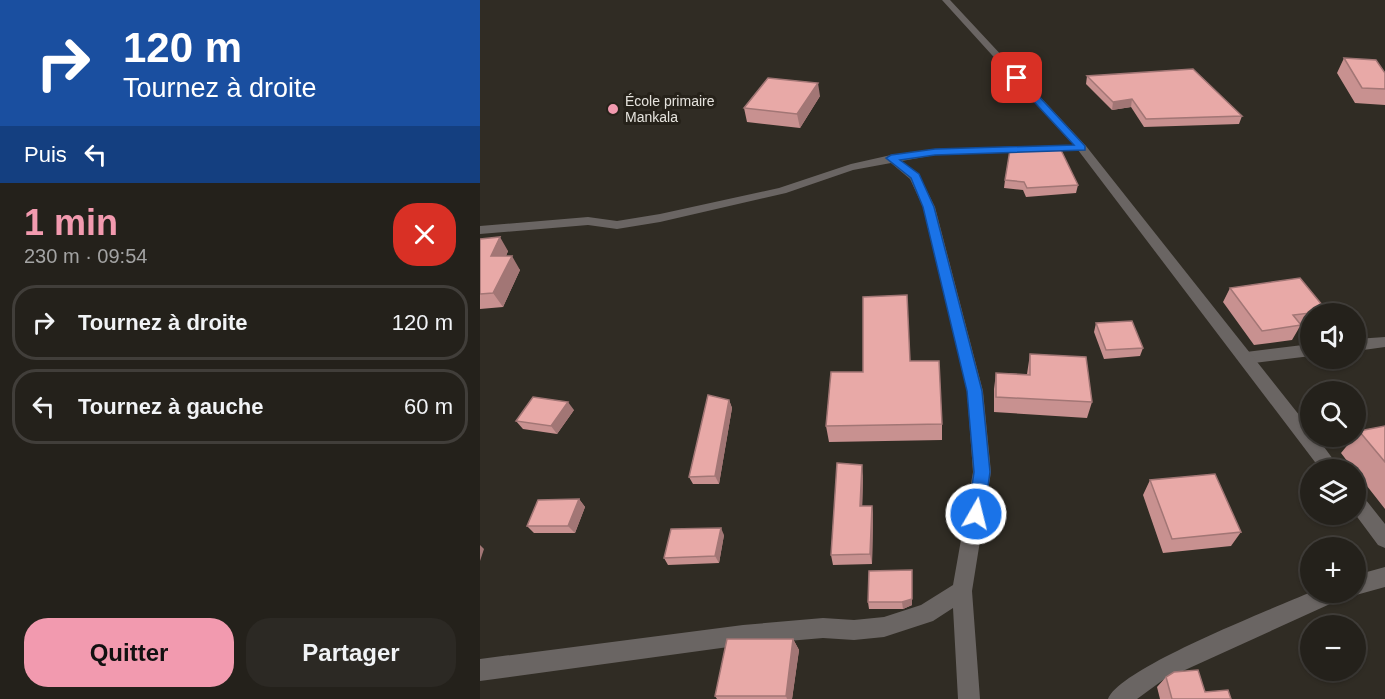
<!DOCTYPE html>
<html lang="fr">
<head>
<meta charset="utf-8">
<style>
	:root { --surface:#24211b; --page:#2c2924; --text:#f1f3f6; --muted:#a3a3a3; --line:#413e3a; --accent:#f29aaf }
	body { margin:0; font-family:Helvetica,sans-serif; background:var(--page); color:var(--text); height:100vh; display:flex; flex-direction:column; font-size:22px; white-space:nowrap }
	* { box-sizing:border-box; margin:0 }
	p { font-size:20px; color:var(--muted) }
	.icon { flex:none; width:33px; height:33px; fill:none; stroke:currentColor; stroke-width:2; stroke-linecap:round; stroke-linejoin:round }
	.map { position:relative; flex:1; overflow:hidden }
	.side { display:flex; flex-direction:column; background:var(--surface); width:480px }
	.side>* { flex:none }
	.guide { background:#1a4fa0; color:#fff; overflow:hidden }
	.buttons { position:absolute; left:820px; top:303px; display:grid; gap:12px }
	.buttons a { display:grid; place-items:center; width:66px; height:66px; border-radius:50%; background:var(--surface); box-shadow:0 2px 4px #0004,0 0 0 2px var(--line); font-size:30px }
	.pin { position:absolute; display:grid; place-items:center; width:51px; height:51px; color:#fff; margin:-26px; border-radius:12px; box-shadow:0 3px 9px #0006 }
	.me { position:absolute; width:66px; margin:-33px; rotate:8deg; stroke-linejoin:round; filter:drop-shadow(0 0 4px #0008) }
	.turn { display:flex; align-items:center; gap:21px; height:126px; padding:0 24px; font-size:27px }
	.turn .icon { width:78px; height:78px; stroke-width:2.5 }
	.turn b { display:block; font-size:42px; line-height:51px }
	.then { display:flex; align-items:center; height:57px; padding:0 24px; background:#0003; gap:12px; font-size:22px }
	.round { display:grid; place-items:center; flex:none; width:63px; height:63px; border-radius:24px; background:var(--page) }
	.headline { display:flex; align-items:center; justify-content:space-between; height:102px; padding:0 24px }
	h1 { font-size:36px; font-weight:700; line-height:45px; color:var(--accent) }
	.cta { display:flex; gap:12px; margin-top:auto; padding:12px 24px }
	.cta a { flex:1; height:69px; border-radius:24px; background:var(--accent); color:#111; font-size:24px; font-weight:700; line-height:69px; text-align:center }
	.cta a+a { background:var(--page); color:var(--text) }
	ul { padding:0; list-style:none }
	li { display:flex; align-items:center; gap:18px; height:75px; margin:0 12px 9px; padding:0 12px; border:3px solid var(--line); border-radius:24px }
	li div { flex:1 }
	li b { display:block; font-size:22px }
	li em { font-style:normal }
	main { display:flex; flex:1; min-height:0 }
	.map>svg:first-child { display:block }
</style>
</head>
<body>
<main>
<section class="side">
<div class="guide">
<div class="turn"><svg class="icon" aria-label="right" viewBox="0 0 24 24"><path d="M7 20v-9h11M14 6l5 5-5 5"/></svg><div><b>120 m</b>Tournez à droite</div></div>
<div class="then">Puis<svg class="icon" aria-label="left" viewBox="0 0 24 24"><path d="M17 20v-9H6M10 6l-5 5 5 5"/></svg></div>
</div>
<div class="headline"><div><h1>1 min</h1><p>230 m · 09:54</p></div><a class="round" style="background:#d93025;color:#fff"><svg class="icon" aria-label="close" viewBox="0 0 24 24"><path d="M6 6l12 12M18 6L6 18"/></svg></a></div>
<ul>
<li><svg class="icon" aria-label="right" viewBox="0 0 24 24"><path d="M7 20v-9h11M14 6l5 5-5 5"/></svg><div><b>Tournez à droite</b></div><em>120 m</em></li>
<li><svg class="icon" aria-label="left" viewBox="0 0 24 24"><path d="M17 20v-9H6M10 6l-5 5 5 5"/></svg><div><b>Tournez à gauche</b></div><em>60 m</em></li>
</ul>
<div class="cta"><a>Quitter</a><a>Partager</a></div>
</section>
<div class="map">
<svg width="905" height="699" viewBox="0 0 905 699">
	<rect width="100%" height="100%" fill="#302c24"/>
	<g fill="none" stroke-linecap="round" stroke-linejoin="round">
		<!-- minor -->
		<path fill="#6a6563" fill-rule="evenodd" d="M602,145L606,146V150L455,155L422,161L439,175L455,207L503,391L511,472L492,591L500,699H478L473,608L453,621L404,637L374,640L343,638L263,645L0,681V659L263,625L343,618L374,620L404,617L441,605L473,585L493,472L487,391L443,207L430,179L411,163L373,170L306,193L180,222L137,229L108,225L0,234V226L108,217L137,221L180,214L299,188L371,164L411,155L455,149Z
			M905,337V347L876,351V339Z
			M831,344V356L766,364L761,362L758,358L761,354L766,352Z
			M905,567V587L876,595L870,592H876V575Z
			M831,592H864L861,599L683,680L657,699H628C641,667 793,609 831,592Z"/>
		<!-- tertiary -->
		<path fill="#6a6563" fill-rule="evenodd" d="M462,0H470L606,146L831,430V436H836L861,470H841L598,150Z
			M876,493L882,495L905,524V548L898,545L875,514Z"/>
	</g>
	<!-- wall -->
	<path fill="#c89190" d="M864,58L905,73V105L875,103L857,73Z
		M607,76L762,116L759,124L664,127L651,107L632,110L606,84Z
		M340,96L320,128L267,122L264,108Z
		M525,180L598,185L596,193L546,197L543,190L524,188Z
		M0,239L28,251L26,256L40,270L23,307L0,309Z
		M750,288L847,311L845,314H831V326L819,328L812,340L774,345L743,302Z
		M616,323L663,348L660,356L624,359L614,332Z
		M550,354L612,402L607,418L514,412V389L516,373L547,374Z
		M430,361L462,424V440L349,442L346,426L383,372Z
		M249,400L252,408L239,484H213L209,477Z
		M94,410L77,434L43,429L36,421Z
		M905,426V509L876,472V470H874L861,453L879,431Z
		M383,476L382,506H392L393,516L392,564L353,565L351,555Z
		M670,480L761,532L751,546L683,553L663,495Z
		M99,499L105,507L95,533H54L47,526Z
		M244,535L239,563L188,565L184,558Z
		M432,577V605L423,609H389L388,602Z
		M313,639L319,650L312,699H237L235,696Z
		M686,677L725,692L751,699H680L677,687Z"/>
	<!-- shaded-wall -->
	<path fill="#a27675" d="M338,83L340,96L320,128L317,114Z
		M652,99L651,107L632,110L633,102Z
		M20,237L28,251L20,270L11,256Z
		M32,256L40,270L23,307L13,293Z
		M249,400L252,408L239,484L235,476Z
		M88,402L94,410L77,434L71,426Z
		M382,465L383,476L382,517L380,506Z
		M99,499L105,507L95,533L88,526Z
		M392,506L393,516L392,564L390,554Z
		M241,528L244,535L239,563L235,556Z
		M0,545L4,549L0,561Z
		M432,577V605L423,609L422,602Z
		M313,639L319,650L312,699H307L306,696Z"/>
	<!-- building -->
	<path fill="#e8a9a7" stroke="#a27675" stroke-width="1.5" d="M864,58L896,60L905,73V89L882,88Z
		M713,69L762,116L666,119L652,99L633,102L607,76Z
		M288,78L338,83L317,114L264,108Z
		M579,146L598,185L547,188L544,182L525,180L530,150Z
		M20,237L11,256H32L13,293L0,294V239Z
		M820,278L847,311L813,315L821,325L782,331L750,288Z
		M427,295L430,361H459L462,424L346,426L351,372H383V297Z
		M652,321L663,348L626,350L616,323Z
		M550,354L606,357L612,402L516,397V373L550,375Z
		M228,395L249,400L235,476L209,477Z
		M53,397L88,402L71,426L36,421Z
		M905,426V462L879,431Z
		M357,463L382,465L380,506H392L390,554L351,555Z
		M735,474L761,532L692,539L670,480Z
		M99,499L88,526H47L58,500Z
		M241,528L235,556L184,558L191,529Z
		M432,570V599L422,602H388L389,571Z
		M247,639H313L306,696H235Z
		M718,670L725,692L748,690L751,699H692L686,677L694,672Z"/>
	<!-- route -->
	<path fill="#1a73e8" stroke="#114b97" stroke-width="1.5" d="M534,76H540L605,146V150L455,155L420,160L439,174L454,207L502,391L510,472L504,514L502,520L496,522L490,520L488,514L494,472L487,391L443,207L431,178L406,158L411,155L455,149L594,145L534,80Z"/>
	<!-- markers -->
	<circle fill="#f29aaf" stroke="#26221a" stroke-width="2" cx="133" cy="109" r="6"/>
	<g text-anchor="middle" stroke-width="6" stroke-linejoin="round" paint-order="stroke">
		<!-- far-poi labels -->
		<g font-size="14" fill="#e5e3dd" stroke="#26221a" text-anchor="start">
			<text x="145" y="106">École primaire<tspan x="145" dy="16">Mankala</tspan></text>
		</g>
	</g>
</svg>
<div class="buttons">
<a><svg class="icon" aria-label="sound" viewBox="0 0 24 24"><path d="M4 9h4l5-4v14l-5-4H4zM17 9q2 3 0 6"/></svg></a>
<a><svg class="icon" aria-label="search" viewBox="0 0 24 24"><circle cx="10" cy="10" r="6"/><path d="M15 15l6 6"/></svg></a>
<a><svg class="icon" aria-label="layers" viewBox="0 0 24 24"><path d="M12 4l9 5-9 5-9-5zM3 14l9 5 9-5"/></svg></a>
<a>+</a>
<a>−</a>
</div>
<div class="pin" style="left:537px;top:78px;background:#d93025"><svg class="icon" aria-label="arrive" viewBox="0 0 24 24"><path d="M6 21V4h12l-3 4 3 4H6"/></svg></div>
<svg class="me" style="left:496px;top:514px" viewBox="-20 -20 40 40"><circle r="17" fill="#1a73e8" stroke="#fff" stroke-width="3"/><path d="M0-11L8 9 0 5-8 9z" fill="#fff"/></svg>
</div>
</main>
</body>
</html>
